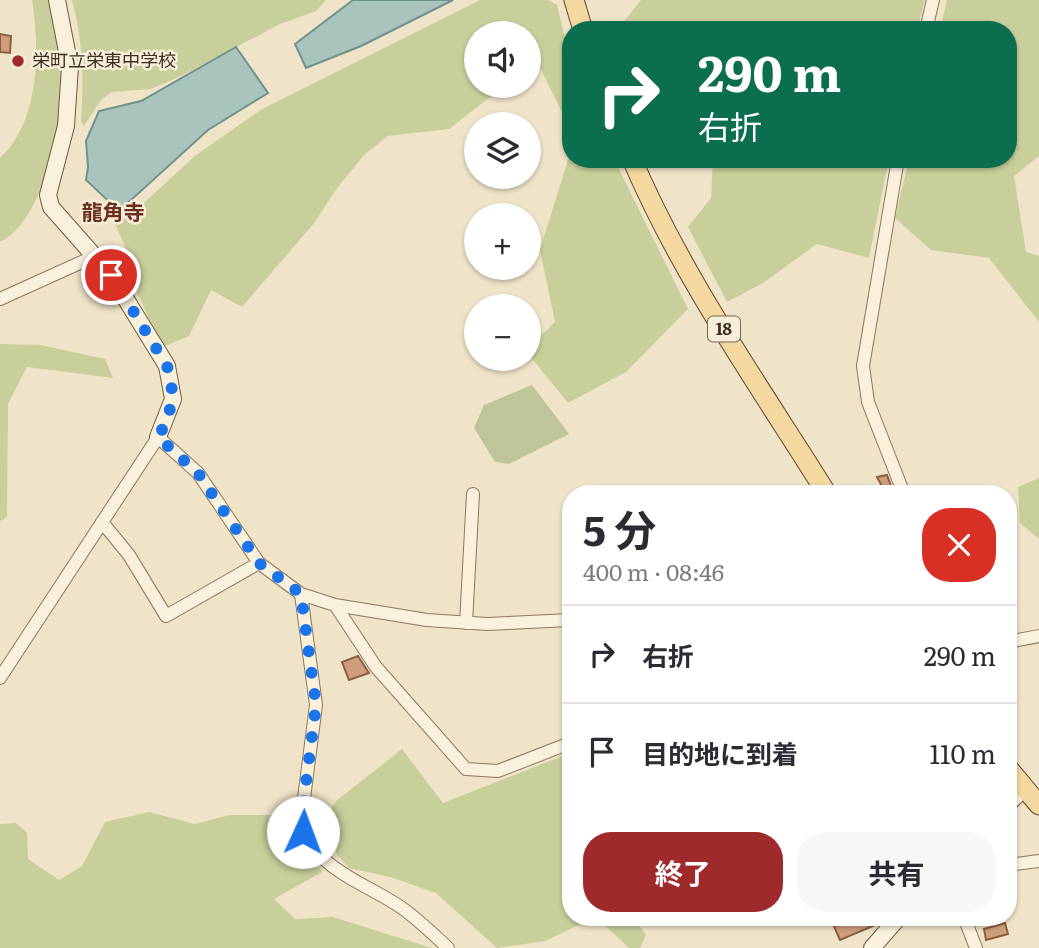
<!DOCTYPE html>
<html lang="ja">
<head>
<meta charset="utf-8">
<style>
	:root { --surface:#fff; --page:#f7f7f7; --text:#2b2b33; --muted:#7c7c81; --line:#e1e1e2; --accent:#9e2a2b }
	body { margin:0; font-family:Literata,"Noto Sans JP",serif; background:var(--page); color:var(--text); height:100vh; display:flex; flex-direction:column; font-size:26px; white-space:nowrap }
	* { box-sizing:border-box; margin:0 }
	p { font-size:23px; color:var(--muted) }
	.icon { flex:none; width:38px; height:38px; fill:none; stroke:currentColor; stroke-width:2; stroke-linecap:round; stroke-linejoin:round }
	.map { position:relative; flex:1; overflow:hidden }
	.details { position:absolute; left:562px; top:485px; width:455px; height:441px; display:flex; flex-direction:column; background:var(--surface); border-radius:28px; box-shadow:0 2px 5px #0004 }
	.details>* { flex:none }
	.top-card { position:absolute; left:562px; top:21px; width:455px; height:147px; border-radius:28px; box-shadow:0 2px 5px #0004; background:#0b6e4f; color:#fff; overflow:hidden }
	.fabs { position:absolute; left:464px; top:21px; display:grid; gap:14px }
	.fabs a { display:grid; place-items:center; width:77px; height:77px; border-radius:50%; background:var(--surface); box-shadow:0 2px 5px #0004; font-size:35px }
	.pin { position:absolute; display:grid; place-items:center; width:60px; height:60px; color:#fff; margin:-30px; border:4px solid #fff; border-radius:50%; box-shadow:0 2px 7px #0007 }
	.me { position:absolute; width:77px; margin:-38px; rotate:2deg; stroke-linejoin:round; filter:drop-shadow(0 0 5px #0008) }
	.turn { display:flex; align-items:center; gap:24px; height:147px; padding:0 21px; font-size:32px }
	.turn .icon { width:91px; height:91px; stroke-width:2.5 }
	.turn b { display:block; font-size:49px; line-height:60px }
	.round { display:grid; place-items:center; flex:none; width:74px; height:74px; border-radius:28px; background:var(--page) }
	.summary { display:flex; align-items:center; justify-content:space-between; height:119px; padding:0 21px }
	h1 { font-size:42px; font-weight:700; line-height:52px }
	.action { display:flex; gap:14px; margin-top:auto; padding:14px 21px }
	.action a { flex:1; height:80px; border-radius:28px; background:var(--accent); color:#fff; font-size:28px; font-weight:700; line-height:80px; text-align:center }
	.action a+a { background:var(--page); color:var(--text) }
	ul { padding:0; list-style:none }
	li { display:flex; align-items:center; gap:21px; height:98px; padding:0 21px; border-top:2px solid var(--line) }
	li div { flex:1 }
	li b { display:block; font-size:26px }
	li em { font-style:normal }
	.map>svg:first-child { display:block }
</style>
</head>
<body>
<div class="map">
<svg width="1039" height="948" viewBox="0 0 1039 948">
	<rect width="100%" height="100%" fill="#f0e4c8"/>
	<!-- green -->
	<path fill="#c9cf9b" d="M32,0H48C52,19 59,39 62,58C68,106 47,220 0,242V158C40,121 40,50 32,0Z
		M72,0H326L316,11L280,24L181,76L151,89L112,92L101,100L84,126L81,122C84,80 83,41 72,0Z
		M480,0H548L557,5L570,59V129L537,61L529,66L528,33H476V86H504L449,129L388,136L365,154L337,188L315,222L242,307L211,290L189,336L163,347L137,293L141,281L114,222L146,201L196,155L262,109Z
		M641,0H925L917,30H617Z
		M947,0H1039V156L1014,176L1026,252L1039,256V322L989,258L931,250L895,218L909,159H1008V30H940Z
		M570,153V159H614L688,309L626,372L568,403L529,355L528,348L555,322L540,250Z
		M713,159H889L869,258L817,244L763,283L727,302L688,227L711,198Z
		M0,344L40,345L105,359L113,378L27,367L8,404L7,517L0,521Z
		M1039,478V539L1020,523L1018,487Z
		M402,749L443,803L570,753V917H633L646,935L640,948H629L596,917L545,941L497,948L436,893L390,877L349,868L337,855L326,817L336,801Z
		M149,812L195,824L230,815H292L297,833L322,872L274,899L295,919L333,917L432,948H0V824L16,823L27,833L28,859L59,880L82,866L105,822Z"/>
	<!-- cemetery -->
	<path fill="#bfc49a" d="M532,385L569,434L509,464L495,462L474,428L484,405Z"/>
	<!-- water -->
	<path fill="#a9c4bc" stroke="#6f938a" stroke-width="2" d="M353,0H453L361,46L306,68L295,44Z
		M236,47L268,93L208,130L119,211L86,180L88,167L86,141L99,111L141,101Z"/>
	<!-- building -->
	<path fill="#cf9f7d" stroke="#8d5f41" stroke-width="2" d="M0,34L11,36L10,53L0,52Z
		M887,475L894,494H886L877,477Z
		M358,656L369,673L349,680L342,662Z
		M830,917H877L880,923L840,940Z
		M1005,923L1008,934L986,940L984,929Z"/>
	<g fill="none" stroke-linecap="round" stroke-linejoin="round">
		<defs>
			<path id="street" d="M926,30L933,0
				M898,159L863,366L868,402L904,494
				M0,299L95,256
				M102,522L129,555L166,616L259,563
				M301,594L316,705L302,814C305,866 362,881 399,906C417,918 432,933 448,948
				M335,605L376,667L466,769L498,771L570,743
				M466,623L473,494
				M1008,642L1039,636
				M0,678L158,437L198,473L259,563L301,594L335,605L427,620L487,624L570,620
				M1008,865L1039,861
				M964,917L976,948"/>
			<path id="secondary" d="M57,0L70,67L66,126L48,195L51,207L111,275L167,366L173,399L158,437
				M1008,804L1023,789
				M872,948L899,917"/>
			<path id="primary" d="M574,0L583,30
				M632,159C682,277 759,385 827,494
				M1008,768L1039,805"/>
		</defs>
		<!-- street casing -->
		<use href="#street" stroke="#8d765c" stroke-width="14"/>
		<!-- secondary casing -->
		<use href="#secondary" stroke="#6f573f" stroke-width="18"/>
		<!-- primary casing -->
		<use href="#primary" stroke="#5b4430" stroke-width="21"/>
		<!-- street -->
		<use href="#street" stroke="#faf1dc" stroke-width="12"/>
		<!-- secondary -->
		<use href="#secondary" stroke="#faf1dc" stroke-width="16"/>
		<!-- primary -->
		<use href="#primary" stroke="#f3d9a0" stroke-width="19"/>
	</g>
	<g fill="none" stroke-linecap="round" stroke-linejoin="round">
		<!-- route -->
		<path stroke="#1a73e8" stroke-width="12" stroke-dasharray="0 21.6" d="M111,275L167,366C176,393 172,413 158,437L198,473L259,563L301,594L316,705L302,814L303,832"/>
	</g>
	<!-- markers -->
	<circle fill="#9e2a2b" stroke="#f7eed8" stroke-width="2.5" cx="18" cy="61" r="7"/>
	<g text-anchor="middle" stroke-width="5" stroke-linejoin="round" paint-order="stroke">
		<!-- shield labels -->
		<rect fill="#f7eed8" stroke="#756857" stroke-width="2" x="708" y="316.5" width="32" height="25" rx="5"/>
		<g font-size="16" font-weight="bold" fill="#3d2e20">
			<text x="724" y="335">18</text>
		</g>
		<!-- poi labels -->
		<g font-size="18" fill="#3d2e20" stroke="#f7eed8" text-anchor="start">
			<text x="32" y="67">栄町立栄東中学校</text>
		</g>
		<!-- quarter labels -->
		<g font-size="21" font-weight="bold" fill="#6b2e1e" stroke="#f7eed8">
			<text x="113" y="220">龍角寺</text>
		</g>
	</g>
</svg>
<div class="fabs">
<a><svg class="icon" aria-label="sound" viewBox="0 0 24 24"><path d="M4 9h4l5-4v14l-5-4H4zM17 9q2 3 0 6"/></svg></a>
<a><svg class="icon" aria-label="layers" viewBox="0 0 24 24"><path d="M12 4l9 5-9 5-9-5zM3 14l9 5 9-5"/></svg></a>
<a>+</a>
<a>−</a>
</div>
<div class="pin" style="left:111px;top:275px;background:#d93025"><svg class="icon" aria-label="arrive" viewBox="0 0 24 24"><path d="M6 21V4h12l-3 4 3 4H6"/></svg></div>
<svg class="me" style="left:303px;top:832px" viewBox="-20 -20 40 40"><circle r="19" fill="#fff"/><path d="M0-13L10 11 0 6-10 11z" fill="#1a73e8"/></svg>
<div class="top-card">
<div class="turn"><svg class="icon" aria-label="right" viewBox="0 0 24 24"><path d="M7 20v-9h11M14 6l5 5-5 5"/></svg><div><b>290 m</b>右折</div></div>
</div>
<section class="details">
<div class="summary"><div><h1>5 分</h1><p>400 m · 08:46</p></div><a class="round" style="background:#d93025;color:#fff"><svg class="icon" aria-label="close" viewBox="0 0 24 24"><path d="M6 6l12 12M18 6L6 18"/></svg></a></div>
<ul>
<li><svg class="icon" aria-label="right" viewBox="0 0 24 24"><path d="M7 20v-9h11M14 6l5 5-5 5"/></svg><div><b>右折</b></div><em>290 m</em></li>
<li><svg class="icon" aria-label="arrive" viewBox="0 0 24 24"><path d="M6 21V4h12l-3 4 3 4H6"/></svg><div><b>目的地に到着</b></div><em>110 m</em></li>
</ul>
<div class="action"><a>終了</a><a>共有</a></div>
</section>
</div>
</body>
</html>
